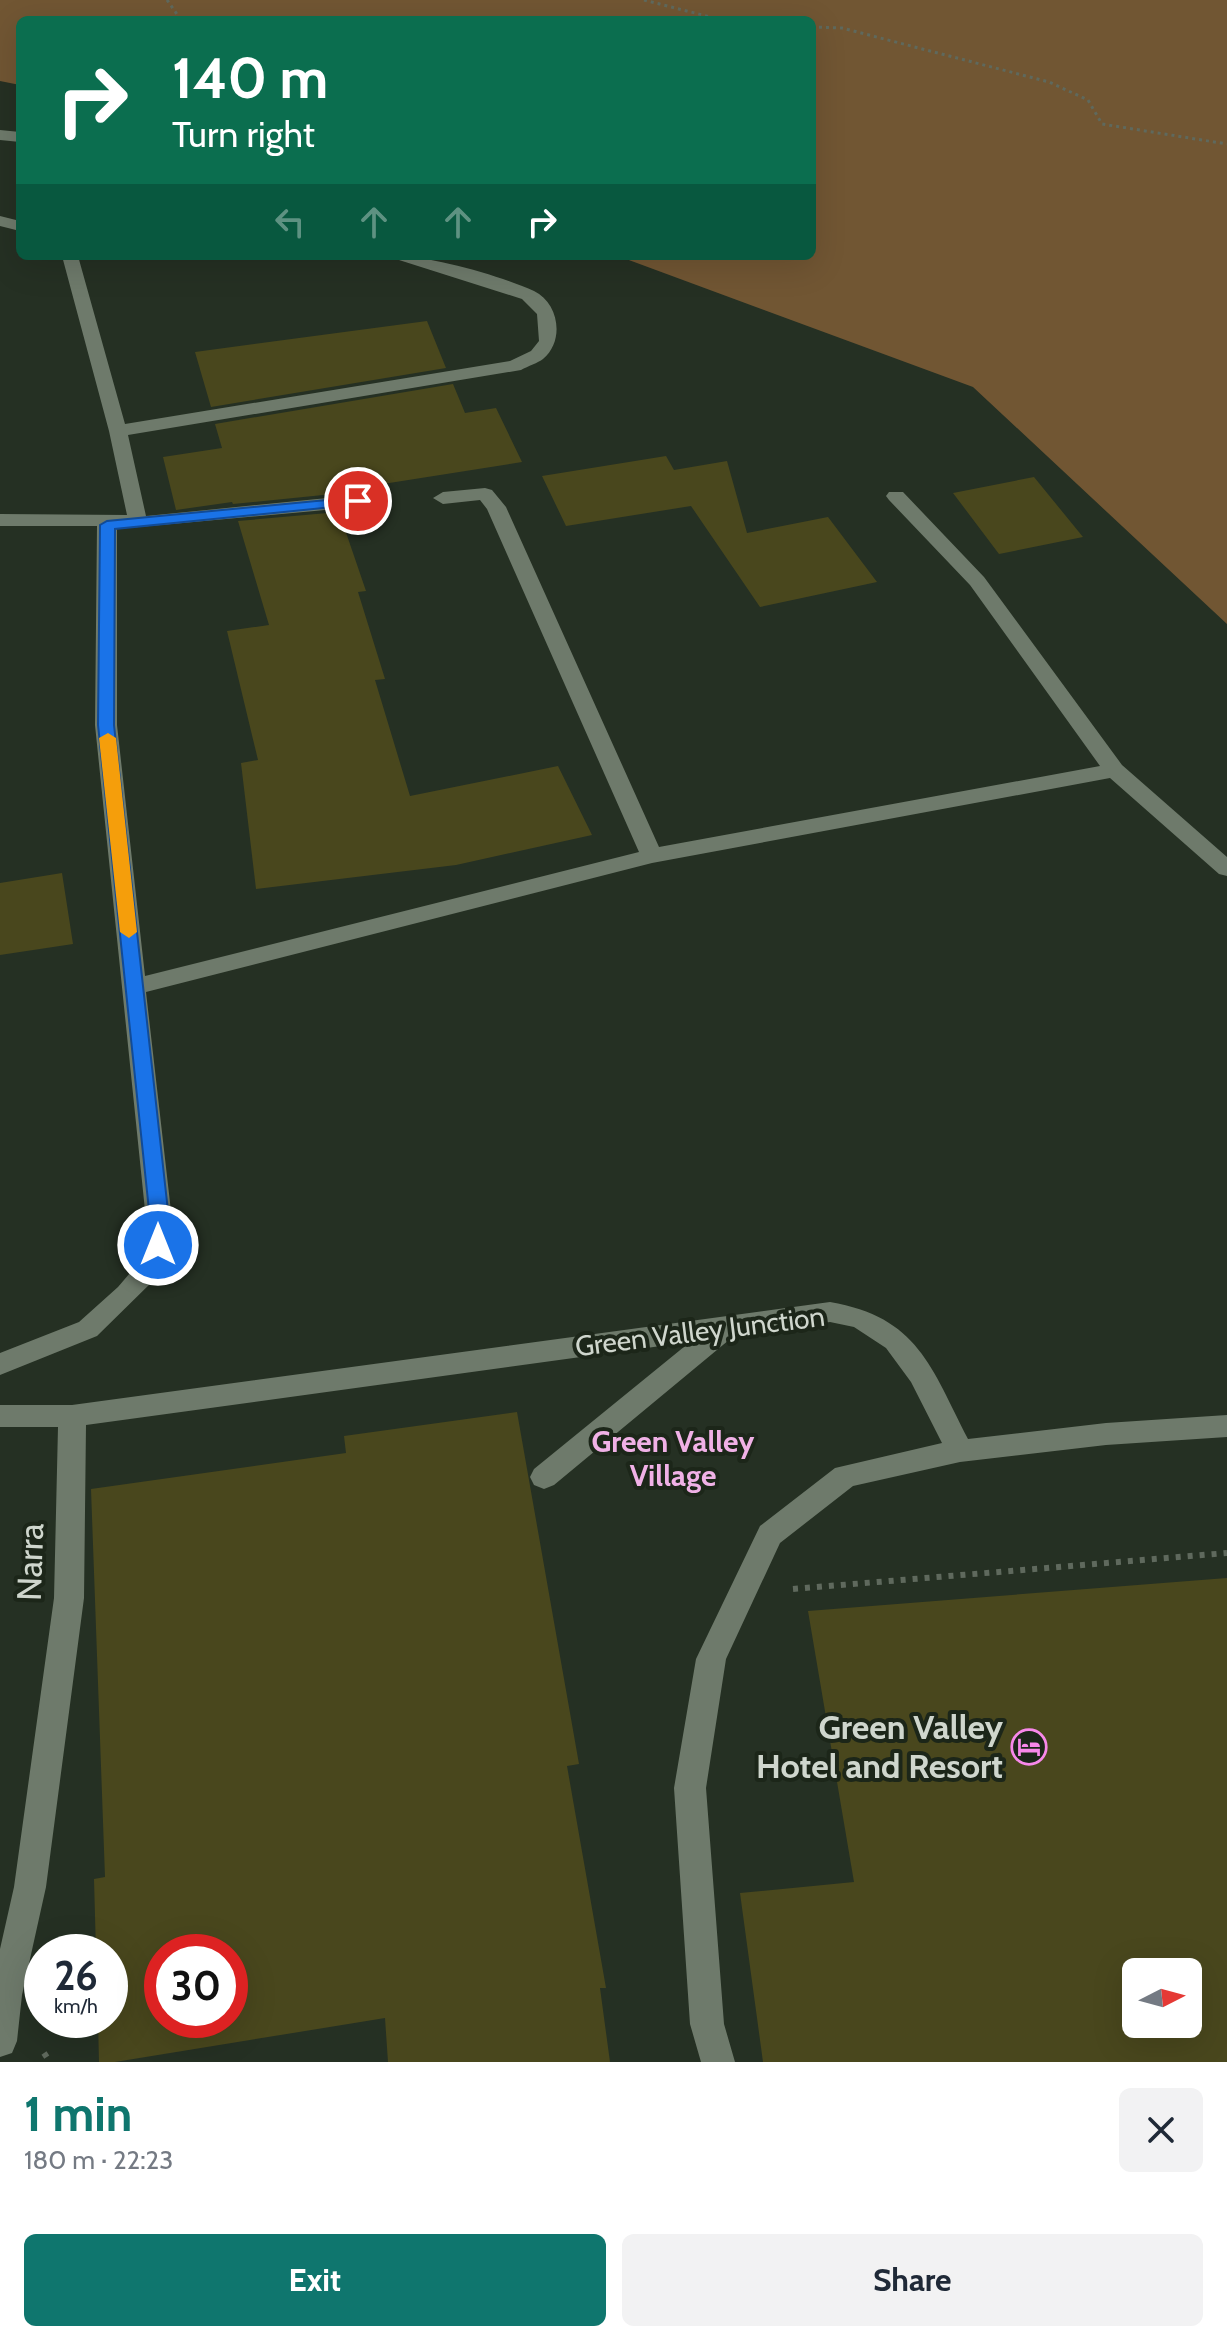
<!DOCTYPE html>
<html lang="en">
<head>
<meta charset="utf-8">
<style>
	:root { --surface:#fff; --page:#f2f2f3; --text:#1f2937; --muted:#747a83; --accent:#0f766e }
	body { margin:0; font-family:Cabin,sans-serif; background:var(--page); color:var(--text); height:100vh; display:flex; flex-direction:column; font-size:30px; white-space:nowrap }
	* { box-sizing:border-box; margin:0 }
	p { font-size:26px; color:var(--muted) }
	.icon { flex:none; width:44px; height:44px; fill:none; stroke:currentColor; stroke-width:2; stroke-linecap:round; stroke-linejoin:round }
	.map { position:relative; height:2062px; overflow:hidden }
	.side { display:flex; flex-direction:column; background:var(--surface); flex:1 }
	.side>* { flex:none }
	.guide { position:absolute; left:16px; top:16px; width:800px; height:244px; border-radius:12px; box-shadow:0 8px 32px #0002; background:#0b6e4f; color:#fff; overflow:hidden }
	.needle { width:52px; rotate:84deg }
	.tools { position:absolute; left:1122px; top:1958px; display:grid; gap:16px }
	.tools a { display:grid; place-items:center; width:80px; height:80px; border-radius:12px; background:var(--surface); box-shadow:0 8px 32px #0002; font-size:40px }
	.speed { position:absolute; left:24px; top:1934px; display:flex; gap:16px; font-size:40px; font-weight:700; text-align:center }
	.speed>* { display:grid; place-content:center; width:104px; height:104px; border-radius:50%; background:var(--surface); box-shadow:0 8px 32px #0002; line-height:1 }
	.speed small { font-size:20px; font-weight:400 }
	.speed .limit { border:12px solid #d22; background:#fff; color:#111 }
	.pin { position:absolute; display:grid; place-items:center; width:68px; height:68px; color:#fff; margin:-34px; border:4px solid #fff; border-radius:50%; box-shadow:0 2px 8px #0007 }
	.me { position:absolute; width:88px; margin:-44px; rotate:0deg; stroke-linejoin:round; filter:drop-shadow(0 0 6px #0008) }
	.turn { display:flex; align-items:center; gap:28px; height:168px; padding:0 24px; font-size:36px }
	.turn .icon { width:104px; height:104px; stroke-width:2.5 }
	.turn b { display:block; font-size:56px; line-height:68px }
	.lanes { display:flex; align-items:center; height:76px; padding:0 24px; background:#0003; justify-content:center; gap:40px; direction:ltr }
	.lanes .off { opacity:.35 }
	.round { display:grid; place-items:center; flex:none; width:84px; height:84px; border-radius:12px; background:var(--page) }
	.headline { display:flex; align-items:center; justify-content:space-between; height:136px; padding:0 24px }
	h1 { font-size:48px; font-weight:700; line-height:60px; color:var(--accent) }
	.action { display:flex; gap:16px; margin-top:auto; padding:16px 24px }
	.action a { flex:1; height:92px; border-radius:12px; background:var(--accent); color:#fff; font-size:32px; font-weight:700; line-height:92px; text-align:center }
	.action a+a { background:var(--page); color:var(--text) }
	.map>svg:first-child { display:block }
</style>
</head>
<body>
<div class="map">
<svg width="1227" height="2062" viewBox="0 0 1227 2062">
	<rect width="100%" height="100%" fill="#253023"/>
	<!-- forest -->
	<path fill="#715633" d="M0,0H1227V624L973,387L618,256H812V20H20V85L0,81Z"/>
	<!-- building -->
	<path fill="#49471d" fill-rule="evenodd" d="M427,321L446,368L211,407L195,352Z
		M453,384L465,413L496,408L522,462L332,492L333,494L233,504L232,502L176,510L163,457L222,448L215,424Z
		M666,456L674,470L727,461L747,533L828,517L877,582L760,607L691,506L566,526L542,476Z
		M1034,477L1083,537L999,554L953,493Z
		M339,512L366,591L358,592L385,679L375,680L410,796L558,766L592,835L456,865L256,889L241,763L258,760L227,631L269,625L238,521Z
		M62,873L73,944L0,955V883Z
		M517,1412L579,1764L567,1766L606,1988H600L610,2062H388L385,2018L115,2062H99L98,2020H110V1952H96L94,1879L105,1877L91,1489L346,1453L344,1436ZM162,1952H230V2020H162Z
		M1227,1578V2062H763L740,1893L854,1882L808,1611ZM1136,1972H1188V2024H1136Z"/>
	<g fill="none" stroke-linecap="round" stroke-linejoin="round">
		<!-- path-far1 -->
		<path stroke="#5f695d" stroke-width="3" stroke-dasharray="3 4" stroke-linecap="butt" d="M167,0L181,20
			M644,0L722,20
			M812,27L842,28L1049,82L1088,100L1102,124L1227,144"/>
		<!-- path -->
		<path stroke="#5f695d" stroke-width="6" stroke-dasharray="5 7" stroke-linecap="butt" d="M793,1589L1227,1553
			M44,2053L50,2062"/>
		<!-- minor -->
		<path fill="#6e7a6b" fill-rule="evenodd" d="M0,130L20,132V142L0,140Z
			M0,216L20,221V231L0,226Z
			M62,256H78L125,424L510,361L531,351L539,341L537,314L522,299L399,260L397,256C430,256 502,276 534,291C559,303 565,341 543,359C538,363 528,366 521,370L128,435L146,516L358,495L368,501L358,507L117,529V725L145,976L639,852L487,509L480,500L443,504L433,498L443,492L485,488L492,490L506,507L659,847L1100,766L970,585L889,500L886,496L889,492H903L984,577L1122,765L1227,857V876L1219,874L1110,778L652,863L146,992L172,1220L171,1245L156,1278L97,1336L0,1375V1353L79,1322L118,1287L136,1266L145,1245L146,1220L95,725L97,526H0V514L127,515L109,431Z
			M830,1302C918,1317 931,1367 968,1439L1106,1423L1227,1415V1437L1106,1445L960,1462L853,1486L780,1543L726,1659L706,1788L724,2024L735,2062H701L690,2024L674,1788L696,1659L760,1526L835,1468L942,1443L911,1382L886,1348L854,1327L830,1322L735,1335L554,1485L544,1489L534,1485L530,1477L534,1469L690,1342L86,1425L84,1598L46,1887L22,1995L17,2041L12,2053L0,2057V1949L14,1887L54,1598L58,1427H0V1405H72Z"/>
	</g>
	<!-- route -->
	<path fill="#1a73e8" stroke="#114b97" stroke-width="2" d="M358,497L365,501L363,504L115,529L114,725L169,1220L165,1251H151L148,1245L150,1220L98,725L100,525L107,521Z"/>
	<!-- slow -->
	<path fill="#f59e0b" d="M108,733L116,738L137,932L129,938L120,932L99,738Z"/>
	<!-- icons -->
	<defs>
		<symbol id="hotel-ring" viewBox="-11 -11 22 22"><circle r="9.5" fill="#1c2619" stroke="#f888ea" stroke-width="1.5"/><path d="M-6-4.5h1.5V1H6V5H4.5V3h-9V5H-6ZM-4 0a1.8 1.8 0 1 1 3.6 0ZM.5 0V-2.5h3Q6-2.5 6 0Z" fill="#f888ea"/></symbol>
	</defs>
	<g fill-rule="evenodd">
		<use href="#hotel-ring" x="1009" y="1727" width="40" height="40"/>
	</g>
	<g text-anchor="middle" stroke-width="8" stroke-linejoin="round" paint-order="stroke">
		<!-- street labels -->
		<g font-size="28" fill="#cfd6cd" stroke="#1c2619">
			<text transform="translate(700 1331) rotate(-7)" y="10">Green Valley Junction</text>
		</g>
		<!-- neighbourhood labels -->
		<g font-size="30" font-weight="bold" fill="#f0b1e6" stroke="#1c2619">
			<text x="673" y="1452">Green Valley<tspan x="673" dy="34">Village</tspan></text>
		</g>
		<!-- near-street labels -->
		<g font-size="34" fill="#cfd6cd" stroke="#1c2619">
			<text transform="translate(30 1562) rotate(-88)" y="12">Narra</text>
		</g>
		<!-- near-poi labels -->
		<g font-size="34" font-weight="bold" fill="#cfd6cd" stroke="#1c2619" text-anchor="end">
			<text x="1003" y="1739">Green Valley<tspan x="1003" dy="39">Hotel and Resort</tspan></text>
		</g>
	</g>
</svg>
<div class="tools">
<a><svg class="needle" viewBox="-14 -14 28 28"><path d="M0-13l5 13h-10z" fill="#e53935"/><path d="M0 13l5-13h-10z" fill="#747a83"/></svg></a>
</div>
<div class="speed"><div>26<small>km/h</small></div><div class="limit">30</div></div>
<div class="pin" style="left:358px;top:501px;background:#d93025"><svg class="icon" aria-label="arrive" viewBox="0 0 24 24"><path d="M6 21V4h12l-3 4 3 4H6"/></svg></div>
<svg class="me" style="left:158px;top:1245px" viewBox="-20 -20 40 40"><circle r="17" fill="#1a73e8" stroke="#fff" stroke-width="3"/><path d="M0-11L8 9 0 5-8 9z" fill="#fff"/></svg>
<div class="guide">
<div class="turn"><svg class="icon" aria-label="right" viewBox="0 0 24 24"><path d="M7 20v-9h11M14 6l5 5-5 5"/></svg><div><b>140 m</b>Turn right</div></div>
<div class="lanes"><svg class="icon off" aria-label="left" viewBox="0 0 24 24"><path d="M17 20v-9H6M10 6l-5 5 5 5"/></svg><svg class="icon off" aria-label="ahead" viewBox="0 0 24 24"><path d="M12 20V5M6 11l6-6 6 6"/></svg><svg class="icon off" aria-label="ahead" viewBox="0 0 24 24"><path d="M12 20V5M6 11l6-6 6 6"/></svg><svg class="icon" aria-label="right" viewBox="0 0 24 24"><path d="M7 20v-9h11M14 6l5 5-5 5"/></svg></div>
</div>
</div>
<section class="side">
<div class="headline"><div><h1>1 min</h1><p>180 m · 22:23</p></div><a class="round"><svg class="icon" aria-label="close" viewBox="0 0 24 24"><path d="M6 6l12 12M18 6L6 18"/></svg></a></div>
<div class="action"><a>Exit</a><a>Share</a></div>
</section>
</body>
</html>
